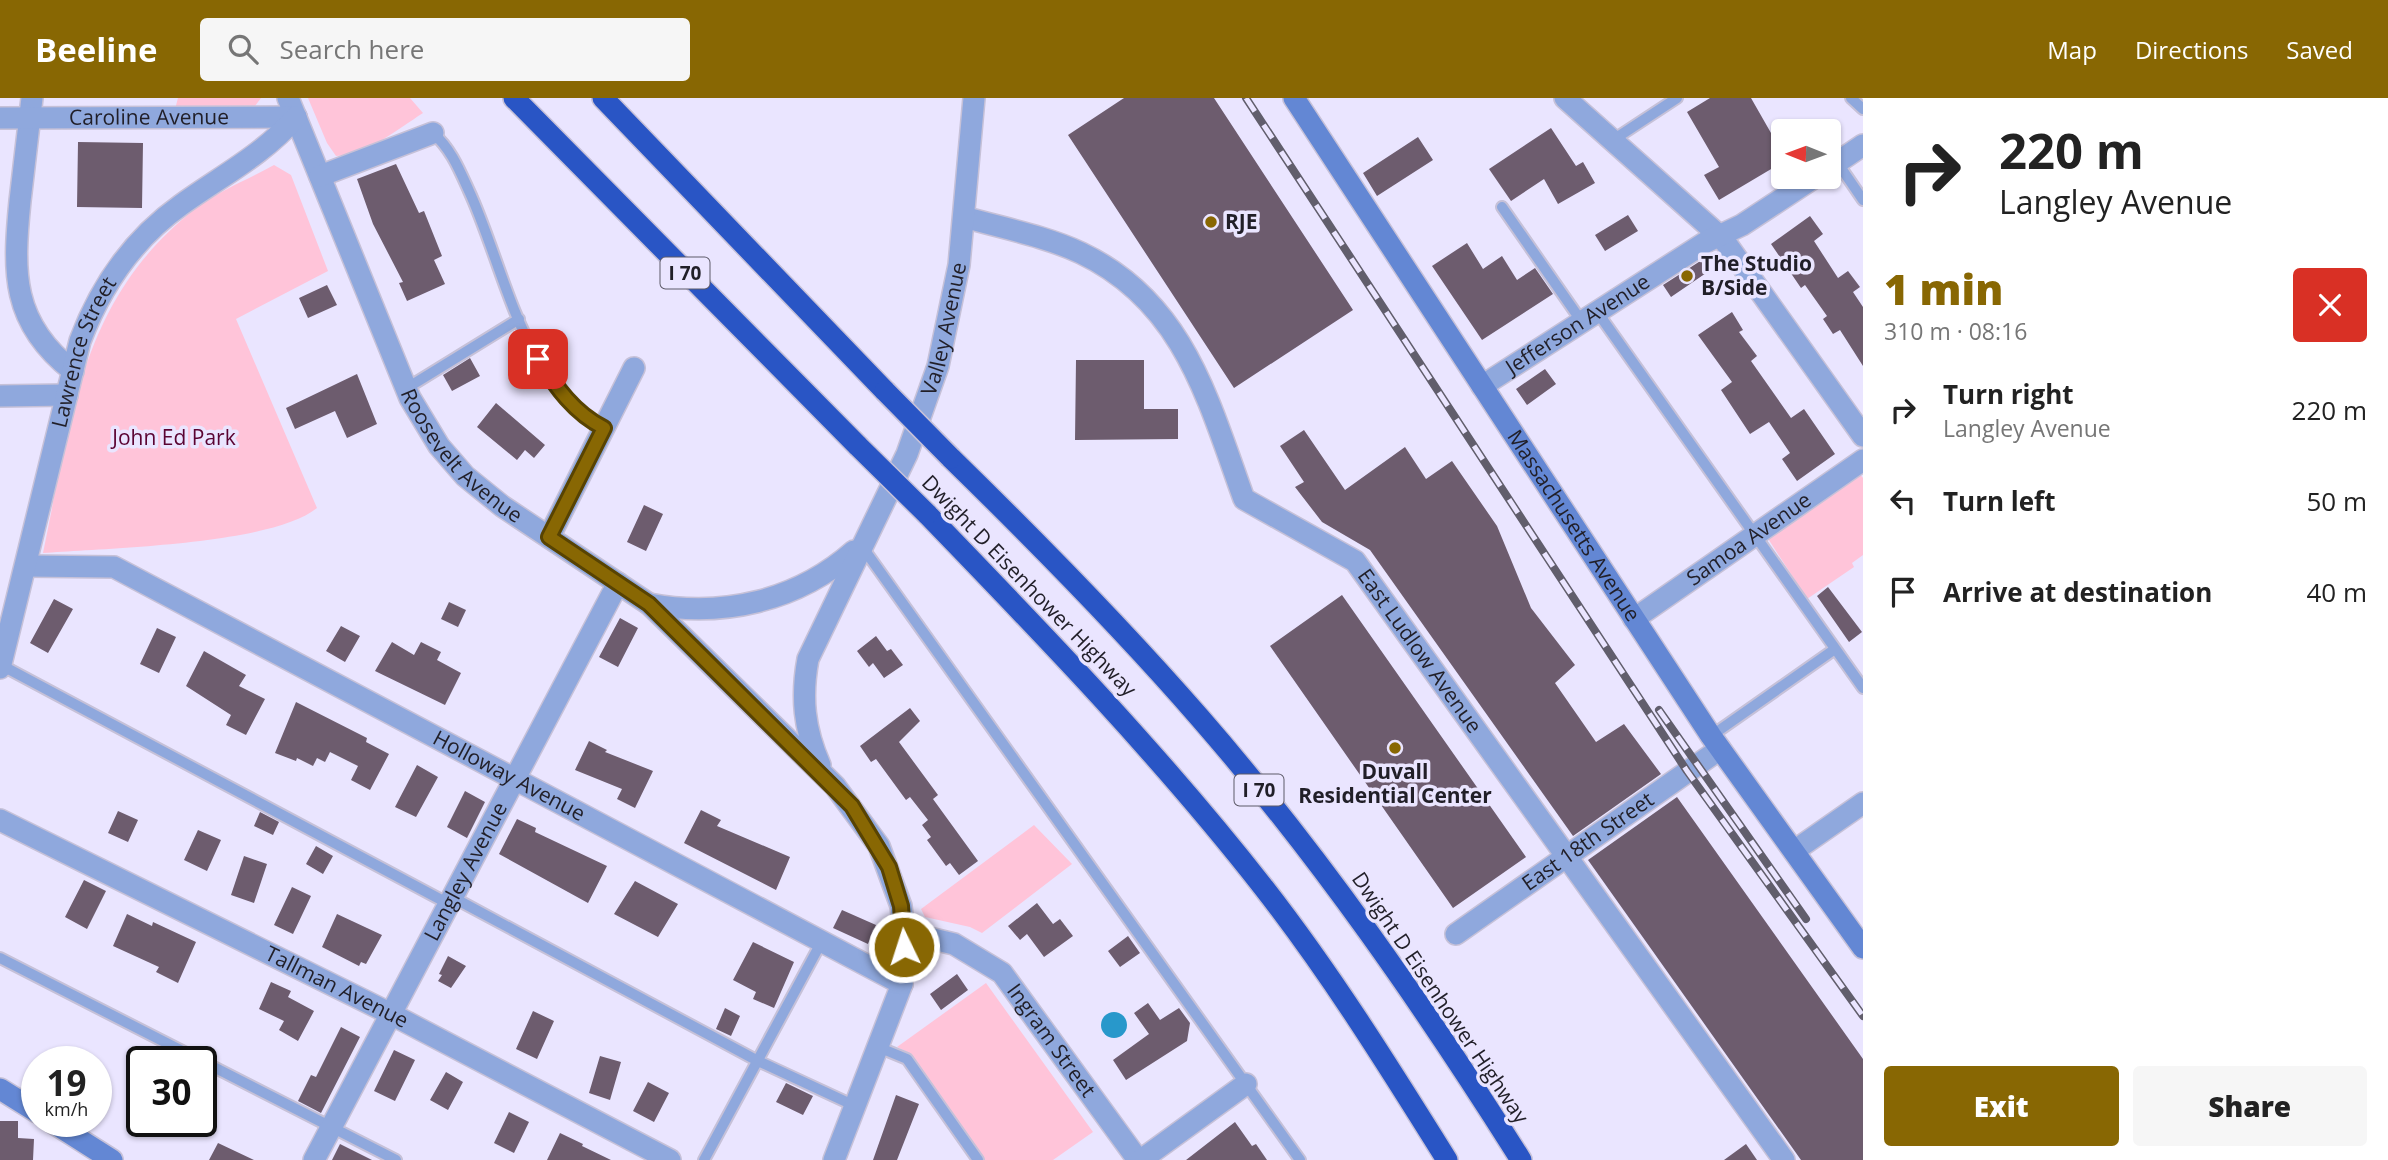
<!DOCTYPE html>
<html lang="en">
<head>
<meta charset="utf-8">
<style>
	:root { --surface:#fff; --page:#f6f6f6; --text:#222; --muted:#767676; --accent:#886703 }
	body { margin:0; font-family:"Open Sans",sans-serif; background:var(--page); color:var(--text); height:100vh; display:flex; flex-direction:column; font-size:26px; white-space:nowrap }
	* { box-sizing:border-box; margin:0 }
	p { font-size:23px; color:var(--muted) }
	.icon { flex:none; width:38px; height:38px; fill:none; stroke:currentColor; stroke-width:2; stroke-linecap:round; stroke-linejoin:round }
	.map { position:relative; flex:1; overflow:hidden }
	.side { display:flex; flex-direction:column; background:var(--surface); width:525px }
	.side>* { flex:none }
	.hud { background:#fff; color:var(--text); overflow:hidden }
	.needle { width:46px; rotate:271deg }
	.controls { position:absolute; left:1771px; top:21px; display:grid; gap:14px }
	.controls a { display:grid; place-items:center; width:70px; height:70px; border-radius:7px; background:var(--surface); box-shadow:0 2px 5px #0004; font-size:35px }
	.speed { position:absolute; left:21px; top:948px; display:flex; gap:14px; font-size:35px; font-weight:700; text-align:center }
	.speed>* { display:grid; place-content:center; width:91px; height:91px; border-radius:50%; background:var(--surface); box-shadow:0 2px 5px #0004; line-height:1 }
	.speed small { font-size:18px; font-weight:400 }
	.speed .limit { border:4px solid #111; border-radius:10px; background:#fff; color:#111 }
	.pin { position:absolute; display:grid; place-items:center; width:60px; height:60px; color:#fff; margin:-30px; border-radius:14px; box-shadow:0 4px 10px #0006 }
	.me { position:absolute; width:77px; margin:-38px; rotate:356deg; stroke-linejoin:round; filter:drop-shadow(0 0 5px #0008) }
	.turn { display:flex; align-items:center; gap:24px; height:147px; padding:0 21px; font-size:32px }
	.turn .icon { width:91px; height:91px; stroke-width:2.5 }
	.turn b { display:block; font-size:49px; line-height:60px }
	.round { display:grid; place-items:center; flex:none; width:74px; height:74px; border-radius:7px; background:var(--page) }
	.overview { display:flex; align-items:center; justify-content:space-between; height:119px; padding:0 21px }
	h1 { font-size:42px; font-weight:800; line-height:52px; color:var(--accent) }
	.cta { display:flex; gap:14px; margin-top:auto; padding:14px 21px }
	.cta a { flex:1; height:80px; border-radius:7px; background:var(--accent); color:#fff; font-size:28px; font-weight:800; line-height:80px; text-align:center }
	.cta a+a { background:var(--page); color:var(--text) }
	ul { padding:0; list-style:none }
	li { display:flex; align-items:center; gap:21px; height:91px; padding:0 21px }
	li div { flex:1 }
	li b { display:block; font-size:26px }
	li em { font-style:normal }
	header { display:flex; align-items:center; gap:42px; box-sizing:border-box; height:98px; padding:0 35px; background:var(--accent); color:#fff }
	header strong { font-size:33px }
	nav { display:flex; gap:38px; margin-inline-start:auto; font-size:24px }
	.search { width:490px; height:63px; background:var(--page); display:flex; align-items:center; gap:18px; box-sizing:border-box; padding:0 24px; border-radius:7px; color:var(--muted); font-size:26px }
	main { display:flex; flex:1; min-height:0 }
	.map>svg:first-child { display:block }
</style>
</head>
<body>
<header>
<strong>Beeline</strong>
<div class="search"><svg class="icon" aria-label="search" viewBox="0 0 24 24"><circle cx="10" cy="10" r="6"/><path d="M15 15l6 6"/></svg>Search here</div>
<nav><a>Map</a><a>Directions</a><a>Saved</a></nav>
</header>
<main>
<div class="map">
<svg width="1863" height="1062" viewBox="0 0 1863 1062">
	<rect width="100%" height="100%" fill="#eae5ff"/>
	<!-- green -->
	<path fill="#ffc4d9" d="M178,0H261L255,8L247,11H175Z
		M308,0H410L423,15C398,31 367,57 336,58L327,45Z
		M274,67L291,77L328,173L236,221L317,410C271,447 106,450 43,455C71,322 80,201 195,111C218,93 249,81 274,67Z
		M1859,375L1863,380V457L1852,465L1854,469L1807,501L1767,439Z
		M1034,727L1072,766L982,835L970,829L925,819L921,811Z
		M986,885L1093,1034L1053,1062H985L909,955L897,949Z"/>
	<!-- water -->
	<path fill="#2898cb" d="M1101 927a13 13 0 1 1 26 0a13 13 0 1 1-26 0Z"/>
	<!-- building -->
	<path fill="#6d5c6e" d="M1124,0H1214L1353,212L1234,290L1068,37Z
		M1710,0H1751L1783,56V64L1719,102L1704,77L1719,69L1687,14Z
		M1551,30L1576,68L1583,64L1595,85L1558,106L1544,81L1511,103L1489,71Z
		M1418,39L1433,62L1377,98L1363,75Z
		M78,44L143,45L142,110L77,109Z
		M396,66L419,115L424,113L442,158L434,162L445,186L407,203L399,185L403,184L373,126L357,81Z
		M1628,117L1638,133L1605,153L1595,137Z
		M1810,118L1823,136L1814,143L1838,180L1848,173L1860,189L1853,194L1863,209V268L1840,232L1833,236L1823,221L1827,218L1805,187L1801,190L1771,146Z
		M1467,145L1483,171L1502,158L1517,182L1535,170L1553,196L1482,242L1432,168Z
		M1705,160L1712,171L1671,199L1663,187Z
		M327,187L337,207L308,220L299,200Z
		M1732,214L1743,232L1739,234L1757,258L1751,263L1791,320L1804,311L1835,356L1797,383L1782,361L1790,355L1769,324L1750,336L1721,292L1732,284L1698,237Z
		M470,260L480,278L452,293L443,277Z
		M1076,262H1144V311H1178V341L1075,342Z
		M1545,271L1556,286L1527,307L1516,291Z
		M357,276L377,326L347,340L335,313L295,331L286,310Z
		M496,305L545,347L534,360L525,352L517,362L477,329Z
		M1304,332L1345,392L1405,349L1426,381L1452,363L1497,428L1531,510L1575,567L1555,585L1596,644L1624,626L1661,676L1573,738L1370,452L1322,424L1295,389L1304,384L1280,348Z
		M644,407L663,416L646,453L627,444Z
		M1828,489L1862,534L1849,544L1817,498Z
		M1342,497L1526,759L1453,810L1270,548Z
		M54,501L73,511L48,555L30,545Z
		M449,504L466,512L458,529L441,521Z
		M620,520L638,530L618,569L599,559Z
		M341,528L360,538L345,564L326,553Z
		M157,530L176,539L159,575L140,566Z
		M876,538L887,553L891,551L903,567L884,580L873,565L869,569L857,553Z
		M392,544L414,557L421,544L441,554L437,562L461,575L445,607L375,573Z
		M204,553L246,577L239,588L265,601L246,637L226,627L231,617L186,588Z
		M296,604L367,640L366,644L389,656L370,692L351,682L358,668L330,654L325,664L317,660L313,668L297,660L296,663L275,655Z
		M910,610L920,623L899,644L938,697L933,701L978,763L959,777L950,765L946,768L927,742L931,739L922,727L928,722L910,699L906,702L876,661L871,664L860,648Z
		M589,643L607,652L605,654L653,673L635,710L617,701L622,691L575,672Z
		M417,667L438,679L416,719L395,709Z
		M465,693L485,704L467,740L447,729Z
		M1677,699L1863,961V1062H1801L1588,762Z
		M701,712L721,722L717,728L790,759L776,792L684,745Z
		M118,713L138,722L128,744L108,735Z
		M260,714L279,724L273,737L254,728Z
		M517,721L536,730L535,734L607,768L588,805L499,756Z
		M198,732L221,742L207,773L184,762Z
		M316,748L333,758L323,776L306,766Z
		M244,758L267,766L254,805L231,797Z
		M84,782L106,793L87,831L65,819Z
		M635,783L678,806L658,839L614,816Z
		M292,789L311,798L293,836L274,827Z
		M1037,805L1053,826L1060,821L1073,838L1044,859L1027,836L1020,842L1008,828Z
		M842,812L876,827L868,846L833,830Z
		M127,816L152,828L153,824L196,844L178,885L156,874L159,869L113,848Z
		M337,816L382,837L366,866L361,864L359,868L322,849Z
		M1128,838L1140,855L1120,869L1108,853Z
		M753,844L794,864L774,910L753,901L756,894L733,882Z
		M448,858L466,868L451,890L438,883L442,877L439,876Z
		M957,876L968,892L941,912L930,896Z
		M271,884L291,893L288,899L314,913L298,943L279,932L284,923L259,911Z
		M1148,905L1160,922L1179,910L1190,925L1187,943L1126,982L1113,962L1149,936L1134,915Z
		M725,910L740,918L731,938L716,931Z
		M533,913L554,923L537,961L516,951Z
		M341,929L360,939L321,1015L298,1003L311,977L316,979Z
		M394,952L415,962L395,1003L374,993Z
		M600,958L621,964L610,1002L589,995Z
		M446,974L463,984L448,1012L430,1002Z
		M648,984L669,995L654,1024L633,1013Z
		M786,985L813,998L803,1017L776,1004Z
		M896,997L919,1006L897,1062H873Z
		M509,1014L529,1024L514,1055L494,1045Z
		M0,1023H18V1040L34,1041L33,1062H0Z
		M1235,1024L1252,1048L1256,1046L1267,1062H1186Z
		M560,1035L583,1046L582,1048L611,1062H547Z
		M218,1045L254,1062H209Z
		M340,1046L372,1062H332Z
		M1746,1046L1757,1062H1724Z"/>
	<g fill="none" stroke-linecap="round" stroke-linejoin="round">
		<defs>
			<path id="lane" d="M1851,0L1863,11
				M433,35C451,51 459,71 469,93C504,168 524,291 604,330
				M1613,42L1677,0
				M1837,64L1863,102
				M1502,109L1582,224
				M1598,215L1863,590
				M407,290L519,221
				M861,447L1300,1062
				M1,567L449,806
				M1711,638L1835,551
				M452,799L758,963L855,1008
				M0,860L396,1062
				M878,949L907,961L978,1062
				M704,1062L822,843"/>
			<g id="street">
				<path d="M32,0C28,34 24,68 20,103C13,174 11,225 73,273"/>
				<path id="s1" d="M288,0L410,300L439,348L465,378L502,408L649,506L835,688L879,748L901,808L904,834L902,886L834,1062"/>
				<path d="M1565,0L1723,141L1863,338"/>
				<path id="s2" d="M0,20L296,19"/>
				<path d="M1829,70L1863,47"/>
				<path d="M320,78L433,35"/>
				<path id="s3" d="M964,119C1002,130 1045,138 1081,155C1184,204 1208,302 1244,401L1355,463L1784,1062"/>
				<path id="s4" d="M1482,288L1706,144L1742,127L1815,79"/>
				<path d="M0,298L67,297"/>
				<path d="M549,439L634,270"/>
				<path id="s5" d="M27,468L114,469L902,886"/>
				<path d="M649,506C723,520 797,503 854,453"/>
				<path id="s6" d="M1634,521L1863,362"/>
				<path id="s7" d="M0,570L80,243C100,190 133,141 181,107C221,78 263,57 296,19"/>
				<path id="s8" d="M820,667C804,631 801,599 808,561L907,356L938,268L959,167L974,0"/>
				<path id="s9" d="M0,722L391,916L670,1062"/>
				<path d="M1794,753L1863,705"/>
				<path id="s10" d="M904,834L954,846L1002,875L1138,1062"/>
				<path id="s11" d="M1456,836L1720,651"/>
				<path id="s12" d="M314,1062L618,485"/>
				<path d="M1141,1062L1246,986"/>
			</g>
			<g id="secondary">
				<path id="s13" d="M1294,0L1711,638L1863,850"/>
				<path d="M0,991L37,1014"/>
				<path d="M52,1024L112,1062"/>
			</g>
			<path id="highway" d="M514,0L858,348
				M603,0L885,293
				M951,360C1037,444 1121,529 1200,620C1320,758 1424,908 1521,1062
				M927,416C1044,537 1160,657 1264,790C1331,876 1389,969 1447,1062"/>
		</defs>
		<!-- lane casing -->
		<use href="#lane" stroke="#c6c1d8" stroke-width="14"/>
		<!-- street casing -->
		<use href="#street" stroke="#c6c1d8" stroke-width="24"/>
		<!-- secondary casing -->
		<use href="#secondary" stroke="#c6c1d8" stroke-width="24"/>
		<!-- highway casing -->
		<use href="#highway" stroke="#c6c1d8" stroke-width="24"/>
		<!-- lane -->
		<use href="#lane" stroke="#8fa8dd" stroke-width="10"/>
		<!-- street -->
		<use href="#street" stroke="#8fa8dd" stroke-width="21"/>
		<!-- secondary -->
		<use href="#secondary" stroke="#6387d4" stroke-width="21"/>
		<!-- highway -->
		<use href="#highway" stroke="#2955c5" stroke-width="21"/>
		<defs>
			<path id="rail" d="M1246,0L1687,673L1863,918
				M1659,612L1806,821"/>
		</defs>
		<!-- rail casing -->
		<use href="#rail" stroke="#615e6c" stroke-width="8"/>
		<!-- rail -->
		<use href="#rail" stroke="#eae5ff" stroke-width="5" stroke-dasharray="16" stroke-linecap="butt"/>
		<defs>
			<path id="highway-bridge" d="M885,293L951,360
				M858,348L927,416"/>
		</defs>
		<!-- highway-bridge casing -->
		<use href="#highway-bridge" stroke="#c6c1d8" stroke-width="24" stroke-linecap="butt"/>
		<!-- highway-bridge -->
		<use href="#highway-bridge" stroke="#2955c5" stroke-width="21"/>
	</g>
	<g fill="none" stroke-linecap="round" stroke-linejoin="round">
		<defs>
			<path id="route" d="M538,261C556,289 574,315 604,330L549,439L649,506L852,708L889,769L901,808L904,849"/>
		</defs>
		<!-- route casing -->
		<use href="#route" stroke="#584302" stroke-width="18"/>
		<!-- route -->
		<use href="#route" stroke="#886703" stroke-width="12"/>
	</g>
	<!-- markers -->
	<g fill="#886703" stroke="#eae5ff" stroke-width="2.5">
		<circle cx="1211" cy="124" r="7"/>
		<circle cx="1687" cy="178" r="7"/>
		<circle cx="1395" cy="650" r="7"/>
	</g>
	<g text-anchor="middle" stroke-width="7" stroke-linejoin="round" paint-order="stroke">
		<!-- shield labels -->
		<g fill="#eae5ff" stroke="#5d5a68" stroke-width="2">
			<rect x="660.5" y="159.5" width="49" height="31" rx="5"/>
			<rect x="1234.5" y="676.5" width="49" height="31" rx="5"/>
		</g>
		<g font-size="19" font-weight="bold" fill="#211f28">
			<text x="685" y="182">I 70</text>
			<text x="1259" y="699">I 70</text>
		</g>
		<!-- street labels -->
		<g font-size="21" fill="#211f28" stroke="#eae5ff">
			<text dy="7" stroke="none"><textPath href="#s2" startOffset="149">Caroline Avenue</textPath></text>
			<text dy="7" stroke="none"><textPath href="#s4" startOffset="114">Jefferson Avenue</textPath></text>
			<text dy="7" stroke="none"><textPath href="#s8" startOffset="467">Valley Avenue</textPath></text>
			<text dy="7" stroke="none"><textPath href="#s7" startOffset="327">Lawrence Street</textPath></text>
			<text dy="7" stroke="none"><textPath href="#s1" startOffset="402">Roosevelt Avenue</textPath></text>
			<text dy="7" stroke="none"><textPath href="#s13" startOffset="511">Massachusetts Avenue</textPath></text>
			<text dy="7" stroke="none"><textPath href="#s6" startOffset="140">Samoa Avenue</textPath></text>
			<text transform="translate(1029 488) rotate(46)" y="7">Dwight D Eisenhower Highway</text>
			<text dy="7" stroke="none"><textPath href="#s3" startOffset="665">East Ludlow Avenue</textPath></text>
			<text dy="7" stroke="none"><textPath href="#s5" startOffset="534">Holloway Avenue</textPath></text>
			<text dy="7" stroke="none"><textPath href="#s11" startOffset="161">East 18th Street</textPath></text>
			<text dy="7" stroke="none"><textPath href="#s12" startOffset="326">Langley Avenue</textPath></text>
			<text dy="7" stroke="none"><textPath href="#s9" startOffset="376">Tallman Avenue</textPath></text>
			<text transform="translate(1440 900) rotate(56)" y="7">Dwight D Eisenhower Highway</text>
			<text dy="7" stroke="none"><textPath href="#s10" startOffset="191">Ingram Street</textPath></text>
		</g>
		<!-- poi labels -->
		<g font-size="21" font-weight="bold" fill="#211f28" stroke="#eae5ff" text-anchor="start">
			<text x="1225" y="131">RJE</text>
			<text x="1701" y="173">The Studio<tspan x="1701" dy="24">B/Side</tspan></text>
			<text x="1395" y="681" text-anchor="middle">Duvall<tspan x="1395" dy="24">Residential Center</tspan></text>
		</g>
		<!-- park labels -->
		<g font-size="21" fill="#5a0332" stroke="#eae5ff">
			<text x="174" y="347">John Ed Park</text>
		</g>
	</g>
</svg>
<div class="controls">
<a><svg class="needle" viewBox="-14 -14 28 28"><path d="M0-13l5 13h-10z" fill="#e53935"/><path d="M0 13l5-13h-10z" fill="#767676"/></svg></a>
</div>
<div class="speed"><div>19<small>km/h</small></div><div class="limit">30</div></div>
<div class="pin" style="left:538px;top:261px;background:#d93025"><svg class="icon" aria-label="arrive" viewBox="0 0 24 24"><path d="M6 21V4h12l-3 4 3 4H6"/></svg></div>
<svg class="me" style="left:904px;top:849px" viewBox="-20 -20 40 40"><circle r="17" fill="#886703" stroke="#fff" stroke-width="3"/><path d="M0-11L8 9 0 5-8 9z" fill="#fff"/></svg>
</div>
<section class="side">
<div class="hud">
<div class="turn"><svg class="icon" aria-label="right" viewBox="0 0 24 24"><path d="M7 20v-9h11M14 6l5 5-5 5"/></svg><div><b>220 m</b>Langley Avenue</div></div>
</div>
<div class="overview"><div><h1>1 min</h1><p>310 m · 08:16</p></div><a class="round" style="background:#d93025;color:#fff"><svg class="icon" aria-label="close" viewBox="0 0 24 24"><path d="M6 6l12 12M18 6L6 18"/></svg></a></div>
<ul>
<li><svg class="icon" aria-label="right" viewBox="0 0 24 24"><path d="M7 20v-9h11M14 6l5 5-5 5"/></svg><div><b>Turn right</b><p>Langley Avenue</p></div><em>220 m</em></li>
<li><svg class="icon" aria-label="left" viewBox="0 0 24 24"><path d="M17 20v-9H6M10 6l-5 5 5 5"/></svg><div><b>Turn left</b></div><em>50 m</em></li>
<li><svg class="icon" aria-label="arrive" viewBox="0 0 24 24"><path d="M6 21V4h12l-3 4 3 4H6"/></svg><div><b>Arrive at destination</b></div><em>40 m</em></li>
</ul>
<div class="cta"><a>Exit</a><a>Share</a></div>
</section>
</main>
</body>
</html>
